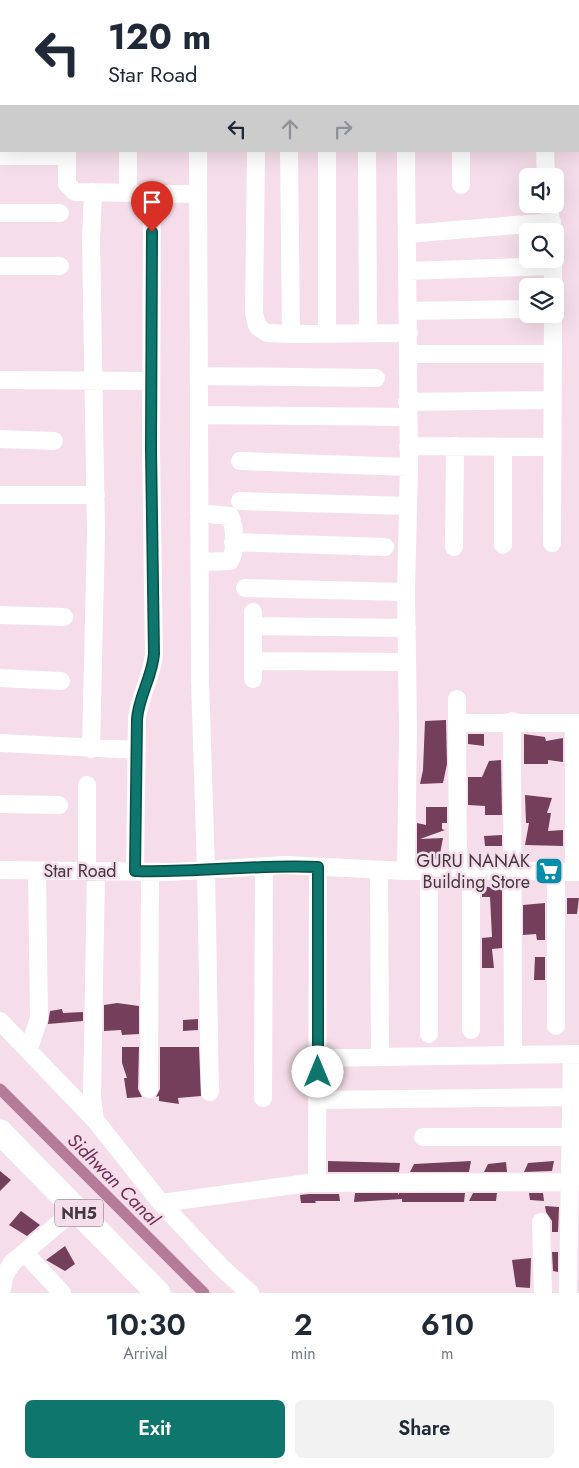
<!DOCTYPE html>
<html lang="en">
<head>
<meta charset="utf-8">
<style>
	:root { --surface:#fff; --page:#f2f2f3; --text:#1f2937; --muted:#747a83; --accent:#0f766e }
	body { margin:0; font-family:Jost,sans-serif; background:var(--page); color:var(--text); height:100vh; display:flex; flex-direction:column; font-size:19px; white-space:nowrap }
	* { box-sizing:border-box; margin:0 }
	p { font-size:16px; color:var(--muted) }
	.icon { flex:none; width:28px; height:28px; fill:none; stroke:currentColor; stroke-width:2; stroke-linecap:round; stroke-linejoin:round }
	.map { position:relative; height:1293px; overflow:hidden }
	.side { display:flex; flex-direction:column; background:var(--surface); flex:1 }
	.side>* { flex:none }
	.top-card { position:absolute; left:0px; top:0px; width:580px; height:152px; box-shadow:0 5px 20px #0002; background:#fff; color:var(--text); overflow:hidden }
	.buttons { position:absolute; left:519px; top:168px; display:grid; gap:10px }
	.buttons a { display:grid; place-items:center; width:45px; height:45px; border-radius:8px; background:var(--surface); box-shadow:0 5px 20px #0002; font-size:25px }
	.pin { position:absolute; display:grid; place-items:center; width:42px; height:42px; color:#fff; margin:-51px -21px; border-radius:50% 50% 50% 0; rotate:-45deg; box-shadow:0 0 5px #0007 }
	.pin .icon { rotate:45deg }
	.me { position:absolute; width:55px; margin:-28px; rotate:0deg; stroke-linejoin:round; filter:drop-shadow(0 0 4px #0008) }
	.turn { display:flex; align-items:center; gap:18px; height:105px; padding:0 25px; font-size:22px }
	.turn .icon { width:65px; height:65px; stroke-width:2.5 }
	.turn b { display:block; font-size:35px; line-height:42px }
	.lanes { display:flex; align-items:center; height:48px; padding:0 25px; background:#0003; justify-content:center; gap:25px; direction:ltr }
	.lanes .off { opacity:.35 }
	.eta { display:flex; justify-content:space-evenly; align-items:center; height:85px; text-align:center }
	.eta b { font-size:30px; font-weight:600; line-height:35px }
	.action { display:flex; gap:10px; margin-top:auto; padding:10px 25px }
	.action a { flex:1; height:58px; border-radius:8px; background:var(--accent); color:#fff; font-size:20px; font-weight:600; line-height:58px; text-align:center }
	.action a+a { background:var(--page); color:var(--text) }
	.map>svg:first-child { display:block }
</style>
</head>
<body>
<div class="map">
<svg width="579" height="1293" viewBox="0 0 579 1293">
	<rect width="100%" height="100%" fill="#f5dee9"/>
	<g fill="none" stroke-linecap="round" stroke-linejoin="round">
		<!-- canal -->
		<path stroke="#b57b99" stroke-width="11" d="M0,1089L204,1293"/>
	</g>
	<!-- building -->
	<path fill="#733f5b" d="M446,720L447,764L443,783L420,784L423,770L425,721Z
		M468,734H484V746L468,744Z
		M524,734L545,737L546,741L563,738V762L548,760V764H524Z
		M501,760L502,815H485V806L468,805V777H482L489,761Z
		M525,795L552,798L547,813H551L548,831L563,830V846L525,845L529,823H526Z
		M426,807H447V823H442V829L445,830L420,839L443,838L439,859L417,857V823L426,825Z
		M502,835V846H485L484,836Z
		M482,886L502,889V948L492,949L494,968H482V938L492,937L490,897H482Z
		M567,898H579L577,914H567Z
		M545,903V940H537L536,934L523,935V905Z
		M535,957H545V980H534Z
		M117,1003L139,1006V1034L122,1035L121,1030L104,1031V1005Z
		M62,1009L63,1013L83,1012V1021L48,1024L50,1011Z
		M198,1019V1030L183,1031V1020Z
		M122,1047H139L138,1089L142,1097L127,1098L124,1078H127L122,1063Z
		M160,1047H199L201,1096L178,1098L179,1104L159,1101V1096L156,1097L160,1089Z
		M328,1161L400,1163L399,1172H328Z
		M471,1161L469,1172H410L414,1164Z
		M554,1161L552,1171L524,1172L528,1163Z
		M506,1162L507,1172H484L488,1164Z
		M0,1171L11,1180L0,1191Z
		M355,1193H398V1195L399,1193H465L464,1202H402V1199L354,1202Z
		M473,1193H497L496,1201H469Z
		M529,1193H543L544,1201L530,1200Z
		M309,1194H339L340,1201H315L316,1203H301L300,1195Z
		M545,1206L559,1207L558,1232H552V1221L546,1212Z
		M21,1211L40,1225L27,1236L9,1225Z
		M65,1246L75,1264L65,1271L46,1260Z
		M552,1252H558V1272L553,1271Z
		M531,1258L530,1288L516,1287L512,1260Z"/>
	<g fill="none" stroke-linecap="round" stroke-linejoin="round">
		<!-- minor -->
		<path stroke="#fff" stroke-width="18" d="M89,0L90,1
			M142,0V1
			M255,0V1
			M462,0V1
			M32,1V0
			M299,1V0
			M342,1V0
			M382,1V0
			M430,1V0
			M545,1V0
			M0,11H1
			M67,151V184L75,192L198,194
			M128,151V192
			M198,151L200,680L206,869L210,1092
			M256,151L254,313L257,326L267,333L291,334L409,333
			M289,151L291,334
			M327,151V334
			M367,151L368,333
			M545,151L546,176
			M0,156H67
			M461,185V151
			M549,204L552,231
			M0,213H60
			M407,234L552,222
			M553,259V286
			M0,266H60
			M407,271L553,266
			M408,311L528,309
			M409,354H553
			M199,376L376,378
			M0,380L151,381
			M407,402L552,400
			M199,415L407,417
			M0,439L54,441
			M408,446L551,447
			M503,447V545
			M240,461L409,467
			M0,495H96
			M240,501L408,506
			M199,513L230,516C235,526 236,552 230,561L200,562
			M233,542L385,547
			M552,543L553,314
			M454,547L455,446
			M245,588L406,592
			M0,615L64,617
			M253,626L407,628
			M253,661L407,662
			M0,678L61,681
			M253,679V612
			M512,721L513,1054
			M457,723V699
			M574,723V872
			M0,743L137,750
			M91,749L96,532L91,240L93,192
			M0,804L59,805
			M0,870L170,872L285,865L406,871L458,870L579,872
			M379,870L380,1056
			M458,870L457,723H579
			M471,870V1030
			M87,871V785
			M135,871L137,719C139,696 152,678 154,654L151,449L152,192
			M406,871L408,730L406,591L409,467L406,151
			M0,1021L95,1120L161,1203L221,1267L250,1293
			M556,1026V872
			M429,1034V871
			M29,1049L39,1018L37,871
			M318,1058L579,1054
			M149,1089L150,872
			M263,1098L264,866
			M317,1100L572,1097
			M95,1120L92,1098L96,871
			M423,1137H571
			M317,1183L318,867
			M161,1203L308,1183L571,1182
			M541,1222L543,1293
			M25,1253L62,1293
			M1,1293L5,1274L13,1262L65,1218
			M568,1293L572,1054"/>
		<!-- highway -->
		<path stroke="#fff" stroke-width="25" d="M0,1132L158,1293"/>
	</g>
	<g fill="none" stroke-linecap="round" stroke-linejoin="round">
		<defs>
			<path id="route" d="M152,232L151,449L154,654C152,678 139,695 137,719L135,871C196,873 257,864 318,867V1072"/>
		</defs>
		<!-- route casing -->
		<use href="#route" stroke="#0a4d48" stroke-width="12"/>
		<!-- route -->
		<use href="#route" stroke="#0f766e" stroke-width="9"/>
	</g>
	<!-- icons -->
	<defs>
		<symbol id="supermarket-square" viewBox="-11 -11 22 22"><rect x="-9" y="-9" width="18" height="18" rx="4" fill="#058eac" stroke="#f5dee9"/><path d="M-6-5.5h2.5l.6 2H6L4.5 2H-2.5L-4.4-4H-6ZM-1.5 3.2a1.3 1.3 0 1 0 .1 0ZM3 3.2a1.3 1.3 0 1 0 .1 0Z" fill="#fff"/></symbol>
	</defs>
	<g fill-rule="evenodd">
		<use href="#supermarket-square" x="533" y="855" width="32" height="32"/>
	</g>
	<g text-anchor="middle" stroke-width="5" stroke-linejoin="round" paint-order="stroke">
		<!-- shield labels -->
		<rect fill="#f5dee9" stroke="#786a71" stroke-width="1" x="55" y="1199.5" width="48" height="27" rx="4"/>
		<g font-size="16" font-weight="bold" fill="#43393e">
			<text x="79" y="1219">NH5</text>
		</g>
		<!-- poi labels -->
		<g font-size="18" fill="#43393e" stroke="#f5dee9" text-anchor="end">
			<text x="530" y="867">GURU NANAK<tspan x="530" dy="21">Building Store</tspan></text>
		</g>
		<!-- street labels -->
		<g font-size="18" fill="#43393e" stroke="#f5dee9">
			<text x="80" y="877">Star Road</text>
		</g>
		<!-- water labels -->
		<g font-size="19" font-style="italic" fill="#742d56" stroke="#f5dee9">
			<text transform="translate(114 1179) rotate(45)" y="7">Sidhwan Canal</text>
		</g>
	</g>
</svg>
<div class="buttons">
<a><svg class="icon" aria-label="sound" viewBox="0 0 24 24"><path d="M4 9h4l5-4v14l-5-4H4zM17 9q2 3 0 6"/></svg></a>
<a><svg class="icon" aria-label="search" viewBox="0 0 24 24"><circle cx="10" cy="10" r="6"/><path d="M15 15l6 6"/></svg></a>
<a><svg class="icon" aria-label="layers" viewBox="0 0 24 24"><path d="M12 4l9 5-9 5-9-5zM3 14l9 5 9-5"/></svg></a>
</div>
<div class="pin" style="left:152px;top:232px;background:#d93025"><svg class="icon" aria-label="arrive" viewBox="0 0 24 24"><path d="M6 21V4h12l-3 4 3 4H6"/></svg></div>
<svg class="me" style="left:318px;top:1072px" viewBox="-20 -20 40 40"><circle r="19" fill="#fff"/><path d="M0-13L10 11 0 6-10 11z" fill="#0f766e"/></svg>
<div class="top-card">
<div class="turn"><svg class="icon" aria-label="left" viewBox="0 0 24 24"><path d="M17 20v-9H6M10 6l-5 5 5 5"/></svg><div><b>120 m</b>Star Road</div></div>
<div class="lanes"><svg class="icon" aria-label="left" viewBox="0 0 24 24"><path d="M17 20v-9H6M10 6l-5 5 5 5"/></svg><svg class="icon off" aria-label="ahead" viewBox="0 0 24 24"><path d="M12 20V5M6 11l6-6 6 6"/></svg><svg class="icon off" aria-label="right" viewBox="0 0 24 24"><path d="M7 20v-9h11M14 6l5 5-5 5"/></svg></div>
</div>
</div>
<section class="side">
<div class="eta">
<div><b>10:30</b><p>Arrival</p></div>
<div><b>2</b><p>min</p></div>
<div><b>610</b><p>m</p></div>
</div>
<div class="action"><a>Exit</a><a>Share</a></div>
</section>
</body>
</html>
